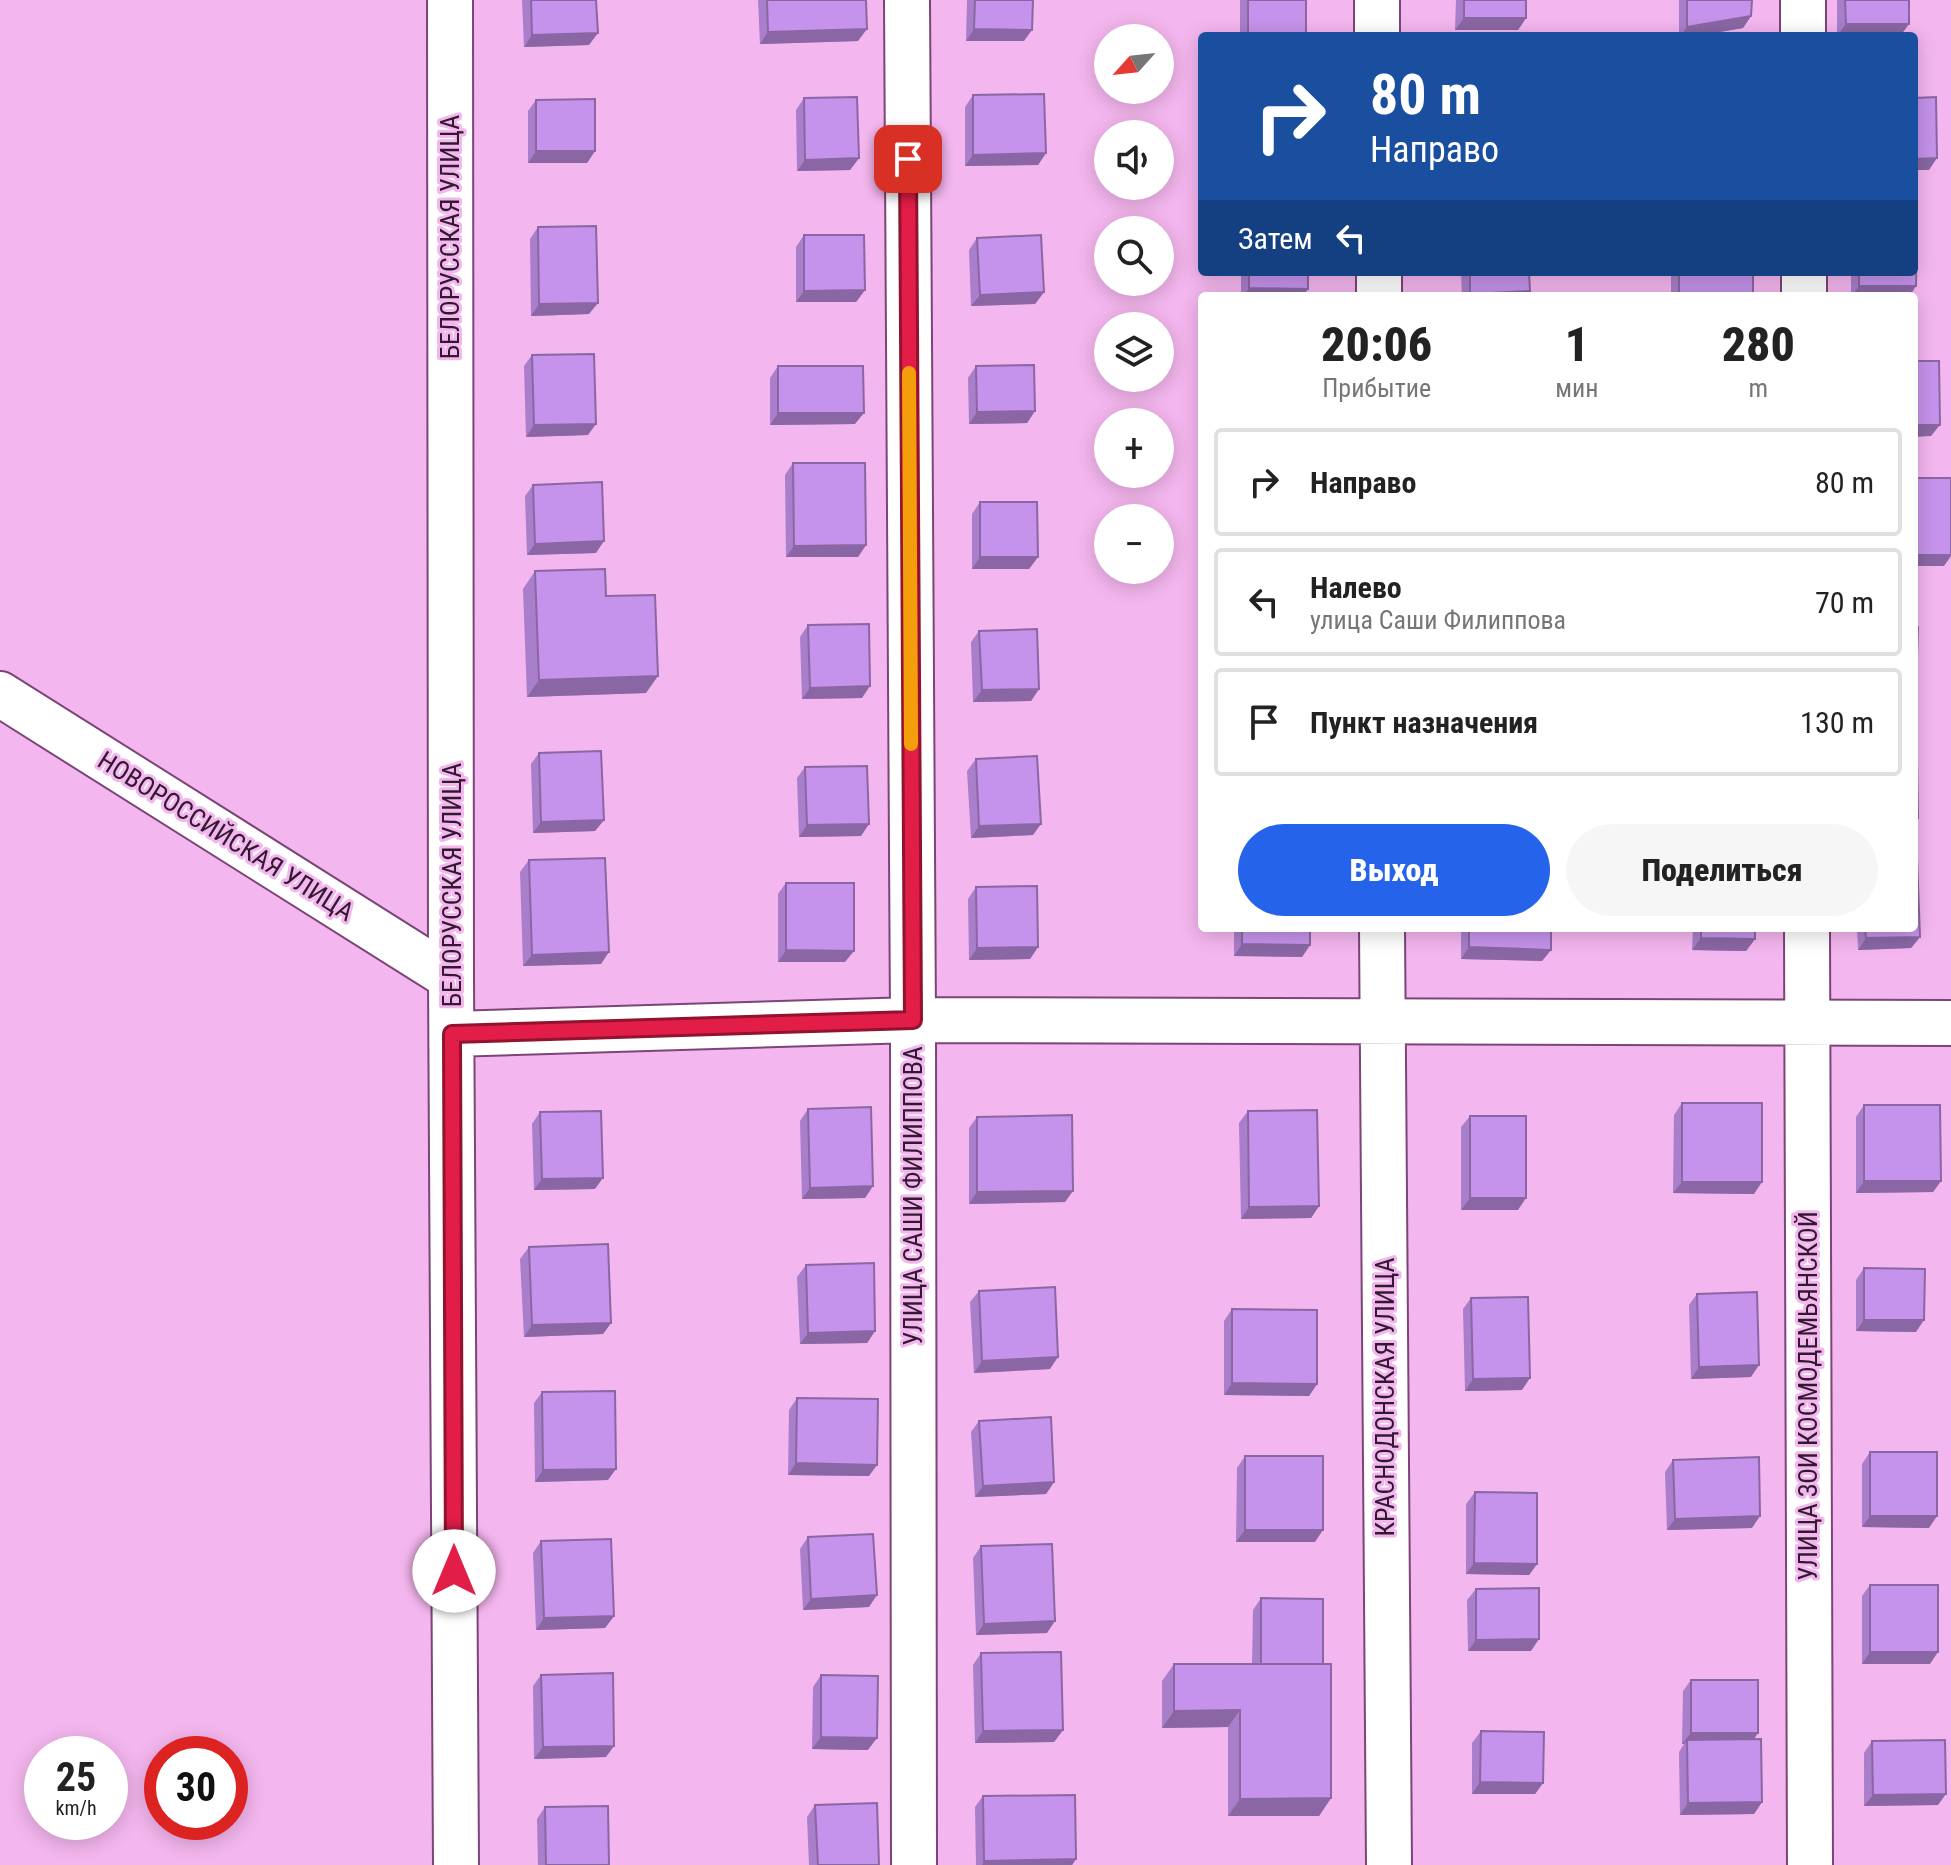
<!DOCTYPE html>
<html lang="ru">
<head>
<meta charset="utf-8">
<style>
	:root { --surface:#fff; --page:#f6f6f6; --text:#222; --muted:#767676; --line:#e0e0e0; --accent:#2563eb }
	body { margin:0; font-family:"Roboto Condensed",sans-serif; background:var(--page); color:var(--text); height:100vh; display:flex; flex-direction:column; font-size:30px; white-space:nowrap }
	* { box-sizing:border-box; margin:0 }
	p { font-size:26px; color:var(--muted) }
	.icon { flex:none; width:44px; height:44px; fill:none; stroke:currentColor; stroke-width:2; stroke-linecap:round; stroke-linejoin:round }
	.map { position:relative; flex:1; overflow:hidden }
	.sheet { position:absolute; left:1198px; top:292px; width:720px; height:640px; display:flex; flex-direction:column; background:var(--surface); border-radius:8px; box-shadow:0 4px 20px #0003 }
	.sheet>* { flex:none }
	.banner { position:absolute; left:1198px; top:32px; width:720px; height:244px; border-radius:8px; box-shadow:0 4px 20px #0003; background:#1a4fa0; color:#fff; overflow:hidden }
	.needle { width:52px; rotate:243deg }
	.buttons { position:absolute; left:1094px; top:24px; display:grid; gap:16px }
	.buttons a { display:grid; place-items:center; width:80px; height:80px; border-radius:50%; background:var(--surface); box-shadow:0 4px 20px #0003; font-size:40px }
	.speed { position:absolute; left:24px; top:1736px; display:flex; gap:16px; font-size:40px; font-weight:700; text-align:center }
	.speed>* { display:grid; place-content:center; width:104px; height:104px; border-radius:50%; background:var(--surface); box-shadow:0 4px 20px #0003; line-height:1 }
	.speed small { font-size:20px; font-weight:400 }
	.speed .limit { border:12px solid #d22; background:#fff; color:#111 }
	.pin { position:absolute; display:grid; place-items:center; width:68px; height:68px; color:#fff; margin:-34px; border-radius:16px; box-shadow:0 4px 12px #0006 }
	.me { position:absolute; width:88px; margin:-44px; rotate:0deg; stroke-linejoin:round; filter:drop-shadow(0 0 6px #0008) }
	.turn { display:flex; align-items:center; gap:28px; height:168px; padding:0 40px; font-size:36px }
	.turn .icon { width:104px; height:104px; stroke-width:2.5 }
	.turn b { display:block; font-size:56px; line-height:68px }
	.then { display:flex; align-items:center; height:76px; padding:0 40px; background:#0003; gap:16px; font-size:30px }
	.eta { display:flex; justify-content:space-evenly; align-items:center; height:136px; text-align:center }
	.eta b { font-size:48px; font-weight:800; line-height:56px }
	.action { display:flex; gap:16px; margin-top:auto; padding:16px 40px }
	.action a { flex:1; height:92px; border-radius:48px; background:var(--accent); color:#fff; font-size:32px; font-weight:800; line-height:92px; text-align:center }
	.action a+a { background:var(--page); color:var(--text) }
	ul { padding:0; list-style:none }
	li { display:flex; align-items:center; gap:24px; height:108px; margin:0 16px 12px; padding:0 24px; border:4px solid var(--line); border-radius:8px }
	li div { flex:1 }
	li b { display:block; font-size:30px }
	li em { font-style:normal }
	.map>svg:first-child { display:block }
</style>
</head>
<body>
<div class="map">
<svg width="1951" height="1865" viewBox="0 0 1951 1865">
	<rect width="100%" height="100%" fill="#f4b6ee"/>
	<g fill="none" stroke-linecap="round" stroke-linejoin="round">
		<defs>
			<path id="street" d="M450,0L451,978L456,1865
				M907,0L913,1020L914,1865
				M1377,0V36
				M1803,0V36
				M1379,272V296
				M1804,272V296
				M0,694L451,978
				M1382,928L1389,1865
				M1807,928L1810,1865
				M452,1034L913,1020L1951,1023"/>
		</defs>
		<!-- street casing -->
		<use href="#street" stroke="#7b4577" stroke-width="48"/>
		<!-- street -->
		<use href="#street" stroke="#fff" stroke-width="44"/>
	</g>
	<!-- wall -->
	<path fill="#a97eca" d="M522,0H596L589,45L524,47Z
		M758,0H866L858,41L760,44Z
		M967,0H1033L1024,41H966Z
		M1240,0H1306V36H1240Z
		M1456,0H1526V18L1518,30H1455Z
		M1679,0H1752L1751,16L1743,28L1696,36H1679Z
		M1837,0H1909L1901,35L1837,36Z
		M973,95L1046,153L1038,165L965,166V107Z
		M804,98L859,158L850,170L797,171L796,110Z
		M536,100L595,151L587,163H528V111Z
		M538,227L589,314L531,316L530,239Z
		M804,235L865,290L856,302H796V247Z
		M977,238L1044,292L1035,304L971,306L969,250Z
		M1241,272H1308V289L1303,296H1241Z
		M1461,272H1529L1526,296H1462Z
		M1671,272H1753V294L1752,296H1671Z
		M1851,272H1914L1910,296H1851Z
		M532,355L588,435L526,437L524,366Z
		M778,366L855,424L770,425V378Z
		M976,366L1035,411L1027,423L969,424L968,378Z
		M793,463L866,545L858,557H786L785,475Z
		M533,485L596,553L527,555L525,496Z
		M980,502L1038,557L1029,569H972V514Z
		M535,571L606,596L646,693L527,697L523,589Z
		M808,625L862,698L802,699L800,637Z
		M979,631L1039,689L1031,701L973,702L971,642Z
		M539,753L604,820L595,831L533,833L531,764Z
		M976,759L1033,835L971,838L967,771Z
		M805,767L861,836L799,837L797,778Z
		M529,860L601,964L523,966L520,872Z
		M786,883L845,962H778V894Z
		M976,887L1038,947L1030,959L969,960L968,899Z
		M1234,928H1310V945L1302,957L1234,956Z
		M1461,928H1551V950L1542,961L1461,959Z
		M1693,928H1755V939L1746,951L1692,950Z
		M1857,928H1914L1920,937L1911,948L1858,950Z
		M1682,1103L1754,1194L1673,1193L1674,1115Z
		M1864,1105L1941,1181L1933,1192L1856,1193V1117Z
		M808,1109L873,1186L865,1198L802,1199L800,1121Z
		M1248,1111L1319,1206L1311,1218L1241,1219L1239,1123Z
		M540,1112L595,1189L534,1190L532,1124Z
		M1470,1116L1518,1210H1461V1127Z
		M977,1117L1065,1202L969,1204V1128Z
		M529,1247L611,1323L603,1334L524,1337L520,1259Z
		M806,1265L875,1331L867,1343L800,1344L797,1277Z
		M1864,1268L1916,1332L1856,1331V1280Z
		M979,1291L1050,1369L974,1373L970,1302Z
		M1697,1294L1751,1377L1691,1379L1689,1305Z
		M1471,1298L1522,1390L1465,1391L1463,1309Z
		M1232,1309L1317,1384L1309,1396L1224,1395V1321Z
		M542,1392L608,1480L535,1482L534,1403Z
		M797,1398L869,1476L788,1475L789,1410Z
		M979,1421L1054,1482L1046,1494L975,1497L971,1432Z
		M1870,1452L1929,1528L1862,1527V1464Z
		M1245,1456L1315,1542H1236L1237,1468Z
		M1673,1460L1752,1528L1667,1530L1665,1472Z
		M1475,1492L1537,1564L1529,1575L1466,1574V1504Z
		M808,1537L869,1607L803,1610L800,1549Z
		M541,1541L614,1616L605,1628L536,1630L533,1553Z
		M981,1546L1047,1633L976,1635L973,1558Z
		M1870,1585L1930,1664H1862V1596Z
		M1476,1589L1531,1651H1468L1467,1600Z
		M1261,1598L1323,1664L1331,1798L1319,1816H1228V1727L1162,1728V1681L1174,1664H1252L1253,1610Z
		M981,1653L1063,1730L1054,1742L975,1743L973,1665Z
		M541,1675L606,1757L534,1759L533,1686Z
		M821,1675L868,1750L812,1749L813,1687Z
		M1691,1680L1754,1739L1762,1802L1754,1814L1680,1815L1679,1752L1684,1744H1682L1683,1691Z
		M1481,1731L1543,1783L1535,1794H1472V1743Z
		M1872,1741L1938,1805L1864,1806V1753Z
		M983,1796L1076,1859L1072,1865H976L975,1807Z
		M815,1805L879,1865H809L807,1817Z
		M545,1807L609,1865H538L537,1819Z"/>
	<!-- shaded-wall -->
	<path fill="#8a67a4" d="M1751,16L1743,28L1696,36H1681L1687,27Z
		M1464,18H1526L1518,30H1455Z
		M1846,24H1909L1901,35L1837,36Z
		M867,29L858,41L760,44L768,32Z
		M974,29L1032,30L1024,41H966Z
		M598,33L589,45L524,47L532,35Z
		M536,151H595L587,163H528Z
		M1046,153L1038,165L965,166L973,155Z
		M859,158L850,170L797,171L805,160Z
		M1937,158L1929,170H1914V159Z
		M1859,286H1916L1910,296H1852Z
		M1249,288L1308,289L1303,296H1244Z
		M865,290L856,302H796L804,291Z
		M1530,291L1526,296H1469L1470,294Z
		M1044,292L1035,304L971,306L980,295Z
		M1679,294H1753L1752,296H1678Z
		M598,303L589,314L531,316L539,304Z
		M1035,411L1027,423L969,424L977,412Z
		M778,413H864L855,424L770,425Z
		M596,424L588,435L526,437L534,425Z
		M1914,425H1940L1931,436L1914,437Z
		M604,541L596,553L527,555L535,544Z
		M866,545L858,557H786L794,546Z
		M1914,555H1951V556L1944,566H1914Z
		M980,557H1038L1029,569H972Z
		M658,676L646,693L527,697L539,680Z
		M870,686L862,698L802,699L810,688Z
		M1039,689L1031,701L973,702L982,690Z
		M604,820L595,831L533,833L541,822Z
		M869,824L861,836L799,837L807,825Z
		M1041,824L1033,835L971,838L979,826Z
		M1920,937L1911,948L1858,950L1866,938Z
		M1701,938L1755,939L1746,951L1692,950Z
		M1242,944L1310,945L1302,957L1234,956Z
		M1038,947L1030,959L969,960L977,948Z
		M1469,947L1551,950L1542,961L1461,959Z
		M786,950L854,951L845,962H778Z
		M609,952L601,964L523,966L532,955Z
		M603,1178L595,1189L534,1190L542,1179Z
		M1864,1181H1941L1933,1192L1856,1193Z
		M1682,1182H1762L1754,1194L1673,1193Z
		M873,1186L865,1198L802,1199L810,1188Z
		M1073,1191L1065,1202L969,1204L977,1192Z
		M1470,1198H1526L1518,1210H1461Z
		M1319,1206L1311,1218L1241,1219L1249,1207Z
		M1864,1320H1924L1916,1332L1856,1331Z
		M611,1323L603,1334L524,1337L532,1325Z
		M875,1331L867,1343L800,1344L808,1333Z
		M1058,1357L1050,1369L974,1373L982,1361Z
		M1759,1365L1751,1377L1691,1379L1699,1367Z
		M1530,1378L1522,1390L1465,1391L1473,1379Z
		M1232,1383L1317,1384L1309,1396L1224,1395Z
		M796,1463L877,1465L869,1476L788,1475Z
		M616,1469L608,1480L535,1482L543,1470Z
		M1054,1482L1046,1494L975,1497L983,1486Z
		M1760,1516L1752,1528L1667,1530L1675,1519Z
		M1870,1516H1937L1929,1528L1862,1527Z
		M1245,1530H1323L1315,1542H1236Z
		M1474,1563L1537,1564L1529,1575L1466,1574Z
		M877,1595L869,1607L803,1610L811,1599Z
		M614,1616L605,1628L536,1630L544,1618Z
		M1055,1621L1047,1633L976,1635L984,1624Z
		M1539,1639L1531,1651H1468L1476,1640Z
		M1870,1652H1938L1930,1664H1862Z
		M1240,1710L1228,1727L1162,1728L1174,1711Z
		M1063,1730L1054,1742L975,1743L983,1731Z
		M1691,1733H1758L1750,1745L1687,1740L1684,1744H1682Z
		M821,1737L877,1738L868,1750L812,1749Z
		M614,1746L606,1757L534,1759L543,1747Z
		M1480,1782L1543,1783L1535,1794H1472Z
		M1946,1794L1938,1805L1864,1806L1873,1795Z
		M1331,1798L1319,1816H1228L1240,1799Z
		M1762,1802L1754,1814L1680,1815L1688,1803Z
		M1076,1859L1072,1865H982L984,1861Z"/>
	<!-- building -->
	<path fill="#c593eb" stroke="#8a67a4" stroke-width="2" d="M531,0H596L598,33L532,35Z
		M767,0H866L867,29L768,32Z
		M975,0H1033L1032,30L974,29Z
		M1248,0H1306V36H1248Z
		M1464,0H1526V18H1464Z
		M1687,0H1752L1751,16L1687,27Z
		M1845,0H1909V24H1846Z
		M1044,94L1046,153L973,155V95Z
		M857,97L859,158L805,160L804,98Z
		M1936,97L1937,158L1914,159V98Z
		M595,99V151H536V100Z
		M596,226L598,303L539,304L538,227Z
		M1914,232H1917L1916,286H1859V272H1914Z
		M804,235H864L865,290L804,291Z
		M1041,235L1044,292L980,295L977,238Z
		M1249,272H1308V289L1249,288Z
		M1470,272H1529L1530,291L1470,294Z
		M1679,272H1753V294H1679Z
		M594,354L596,424L534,425L532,355Z
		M1914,361H1939L1940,425H1914Z
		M1034,365L1035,411L977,412L976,366Z
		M778,366H863L864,413H778Z
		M793,463H865L866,545L794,546Z
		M1914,478H1951V555H1914Z
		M602,482L604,541L535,544L533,485Z
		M980,502H1037L1038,557H980Z
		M605,569L606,596L655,595L658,676L539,680L535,571Z
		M869,624L870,686L810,688L808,625Z
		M1914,627H1918L1916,688H1914Z
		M1037,629L1039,689L982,690L979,631Z
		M601,751L604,820L541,822L539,753Z
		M1037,756L1041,824L979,826L976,759Z
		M1914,757H1917L1918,818H1914Z
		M867,766L869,824L807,825L805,767Z
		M1914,857H1917L1920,937L1866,938L1865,928H1914Z
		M605,858L609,952L532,955L529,860Z
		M786,883H854V951L786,950Z
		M1037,886L1038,947L977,948L976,887Z
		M1242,928H1310V945L1242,944Z
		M1469,928H1551V950L1469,947Z
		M1701,928H1755V939L1701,938Z
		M1682,1103H1762V1182H1682Z
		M1864,1105H1940L1941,1181H1864Z
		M871,1107L873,1186L810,1188L808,1109Z
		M1317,1110L1319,1206L1249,1207L1248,1111Z
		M601,1111L603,1178L542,1179L540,1112Z
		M1072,1115L1073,1191L977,1192V1117Z
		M1470,1116H1526V1198H1470Z
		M608,1244L611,1323L532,1325L529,1247Z
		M874,1263L875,1331L808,1333L806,1265Z
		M1864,1268L1925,1269L1924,1320H1864Z
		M1055,1287L1058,1357L982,1361L979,1291Z
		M1757,1292L1759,1365L1699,1367L1697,1294Z
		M1528,1297L1530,1378L1473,1379L1471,1298Z
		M1232,1309L1317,1310V1384L1232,1383Z
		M615,1391L616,1469L543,1470L542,1392Z
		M797,1398L878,1399L877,1465L796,1463Z
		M1051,1417L1054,1482L983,1486L979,1421Z
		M1870,1452H1937V1516H1870Z
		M1245,1456H1323V1530H1245Z
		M1759,1457L1760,1516L1675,1519L1673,1460Z
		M1475,1492L1537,1493V1564L1474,1563Z
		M873,1534L877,1595L811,1599L808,1537Z
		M611,1539L614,1616L544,1618L541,1541Z
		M1052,1544L1055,1621L984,1624L981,1546Z
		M1870,1585H1938V1652H1870Z
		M1539,1588V1639L1476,1640V1589Z
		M1261,1598L1323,1599V1664H1261Z
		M1061,1652L1063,1730L983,1731L981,1653Z
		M1174,1664H1331V1798L1240,1799V1710L1174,1711Z
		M613,1673L614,1746L543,1747L541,1675Z
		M821,1675L878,1676L877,1738L821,1737Z
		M1691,1680H1758V1733H1691Z
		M1481,1731L1544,1732L1543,1783L1480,1782Z
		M1761,1739L1762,1802L1688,1803L1687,1740Z
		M1945,1740L1946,1794L1873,1795L1872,1741Z
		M1075,1795L1076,1859L984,1861L983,1796Z
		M877,1803L879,1865H818L815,1805Z
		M608,1806L609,1865H546L545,1807Z"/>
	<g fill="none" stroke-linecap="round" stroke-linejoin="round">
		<defs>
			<path id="route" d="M454,1571L452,1034L913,1020L908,159"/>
		</defs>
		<!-- route casing -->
		<use href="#route" stroke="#92132f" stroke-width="20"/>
		<!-- route -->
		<use href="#route" stroke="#e11d48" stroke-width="14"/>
		<!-- slow -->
		<path stroke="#f59e0b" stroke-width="14" d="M909,373L911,744"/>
	</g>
	<g text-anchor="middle" stroke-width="6" stroke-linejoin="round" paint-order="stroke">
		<!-- street labels -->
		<g font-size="26" fill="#311a2f" stroke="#f4b6ee">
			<text transform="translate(450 237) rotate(-90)" y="9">БЕЛОРУССКАЯ УЛИЦА</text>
			<text transform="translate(226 836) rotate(32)" y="9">НОВОРОССИЙСКАЯ УЛИЦА</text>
			<text transform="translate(452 885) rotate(-90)" y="9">БЕЛОРУССКАЯ УЛИЦА</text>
			<text transform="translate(913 1196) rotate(-90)" y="9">УЛИЦА САШИ ФИЛИППОВА</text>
			<text transform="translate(1808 1396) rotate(-90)" y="9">УЛИЦА ЗОИ КОСМОДЕМЬЯНСКОЙ</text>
			<text transform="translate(1385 1397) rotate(-90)" y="9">КРАСНОДОНСКАЯ УЛИЦА</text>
		</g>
	</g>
</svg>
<div class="buttons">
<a><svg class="needle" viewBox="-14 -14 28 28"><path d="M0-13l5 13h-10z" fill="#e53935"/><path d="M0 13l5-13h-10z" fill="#767676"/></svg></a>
<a><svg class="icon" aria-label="sound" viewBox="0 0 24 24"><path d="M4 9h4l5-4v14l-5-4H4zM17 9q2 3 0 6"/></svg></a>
<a><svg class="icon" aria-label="search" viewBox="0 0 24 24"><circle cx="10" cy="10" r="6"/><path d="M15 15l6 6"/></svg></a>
<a><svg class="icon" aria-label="layers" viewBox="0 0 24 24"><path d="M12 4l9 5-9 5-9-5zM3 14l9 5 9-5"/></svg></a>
<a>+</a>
<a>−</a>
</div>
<div class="speed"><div>25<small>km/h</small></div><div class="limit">30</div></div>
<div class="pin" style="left:908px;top:159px;background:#d93025"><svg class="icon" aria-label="arrive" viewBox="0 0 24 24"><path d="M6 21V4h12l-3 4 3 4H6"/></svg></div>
<svg class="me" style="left:454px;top:1571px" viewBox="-20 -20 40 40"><circle r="19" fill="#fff"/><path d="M0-13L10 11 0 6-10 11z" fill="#e11d48"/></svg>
<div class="banner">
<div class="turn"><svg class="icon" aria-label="right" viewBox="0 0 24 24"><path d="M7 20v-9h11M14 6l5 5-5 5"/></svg><div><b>80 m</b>Направо</div></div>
<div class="then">Затем<svg class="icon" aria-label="left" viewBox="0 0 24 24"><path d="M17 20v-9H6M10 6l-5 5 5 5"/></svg></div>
</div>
<section class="sheet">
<div class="eta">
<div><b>20:06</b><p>Прибытие</p></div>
<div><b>1</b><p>мин</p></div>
<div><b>280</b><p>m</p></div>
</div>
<ul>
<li><svg class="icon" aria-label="right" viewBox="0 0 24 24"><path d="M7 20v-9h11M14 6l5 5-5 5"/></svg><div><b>Направо</b></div><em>80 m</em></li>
<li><svg class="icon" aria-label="left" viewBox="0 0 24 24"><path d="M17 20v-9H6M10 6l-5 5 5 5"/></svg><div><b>Налево</b><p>улица Саши Филиппова</p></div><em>70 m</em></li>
<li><svg class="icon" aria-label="arrive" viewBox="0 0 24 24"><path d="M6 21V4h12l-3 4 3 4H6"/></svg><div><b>Пункт назначения</b></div><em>130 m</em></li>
</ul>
<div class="action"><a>Выход</a><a>Поделиться</a></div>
</section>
</div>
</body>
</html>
